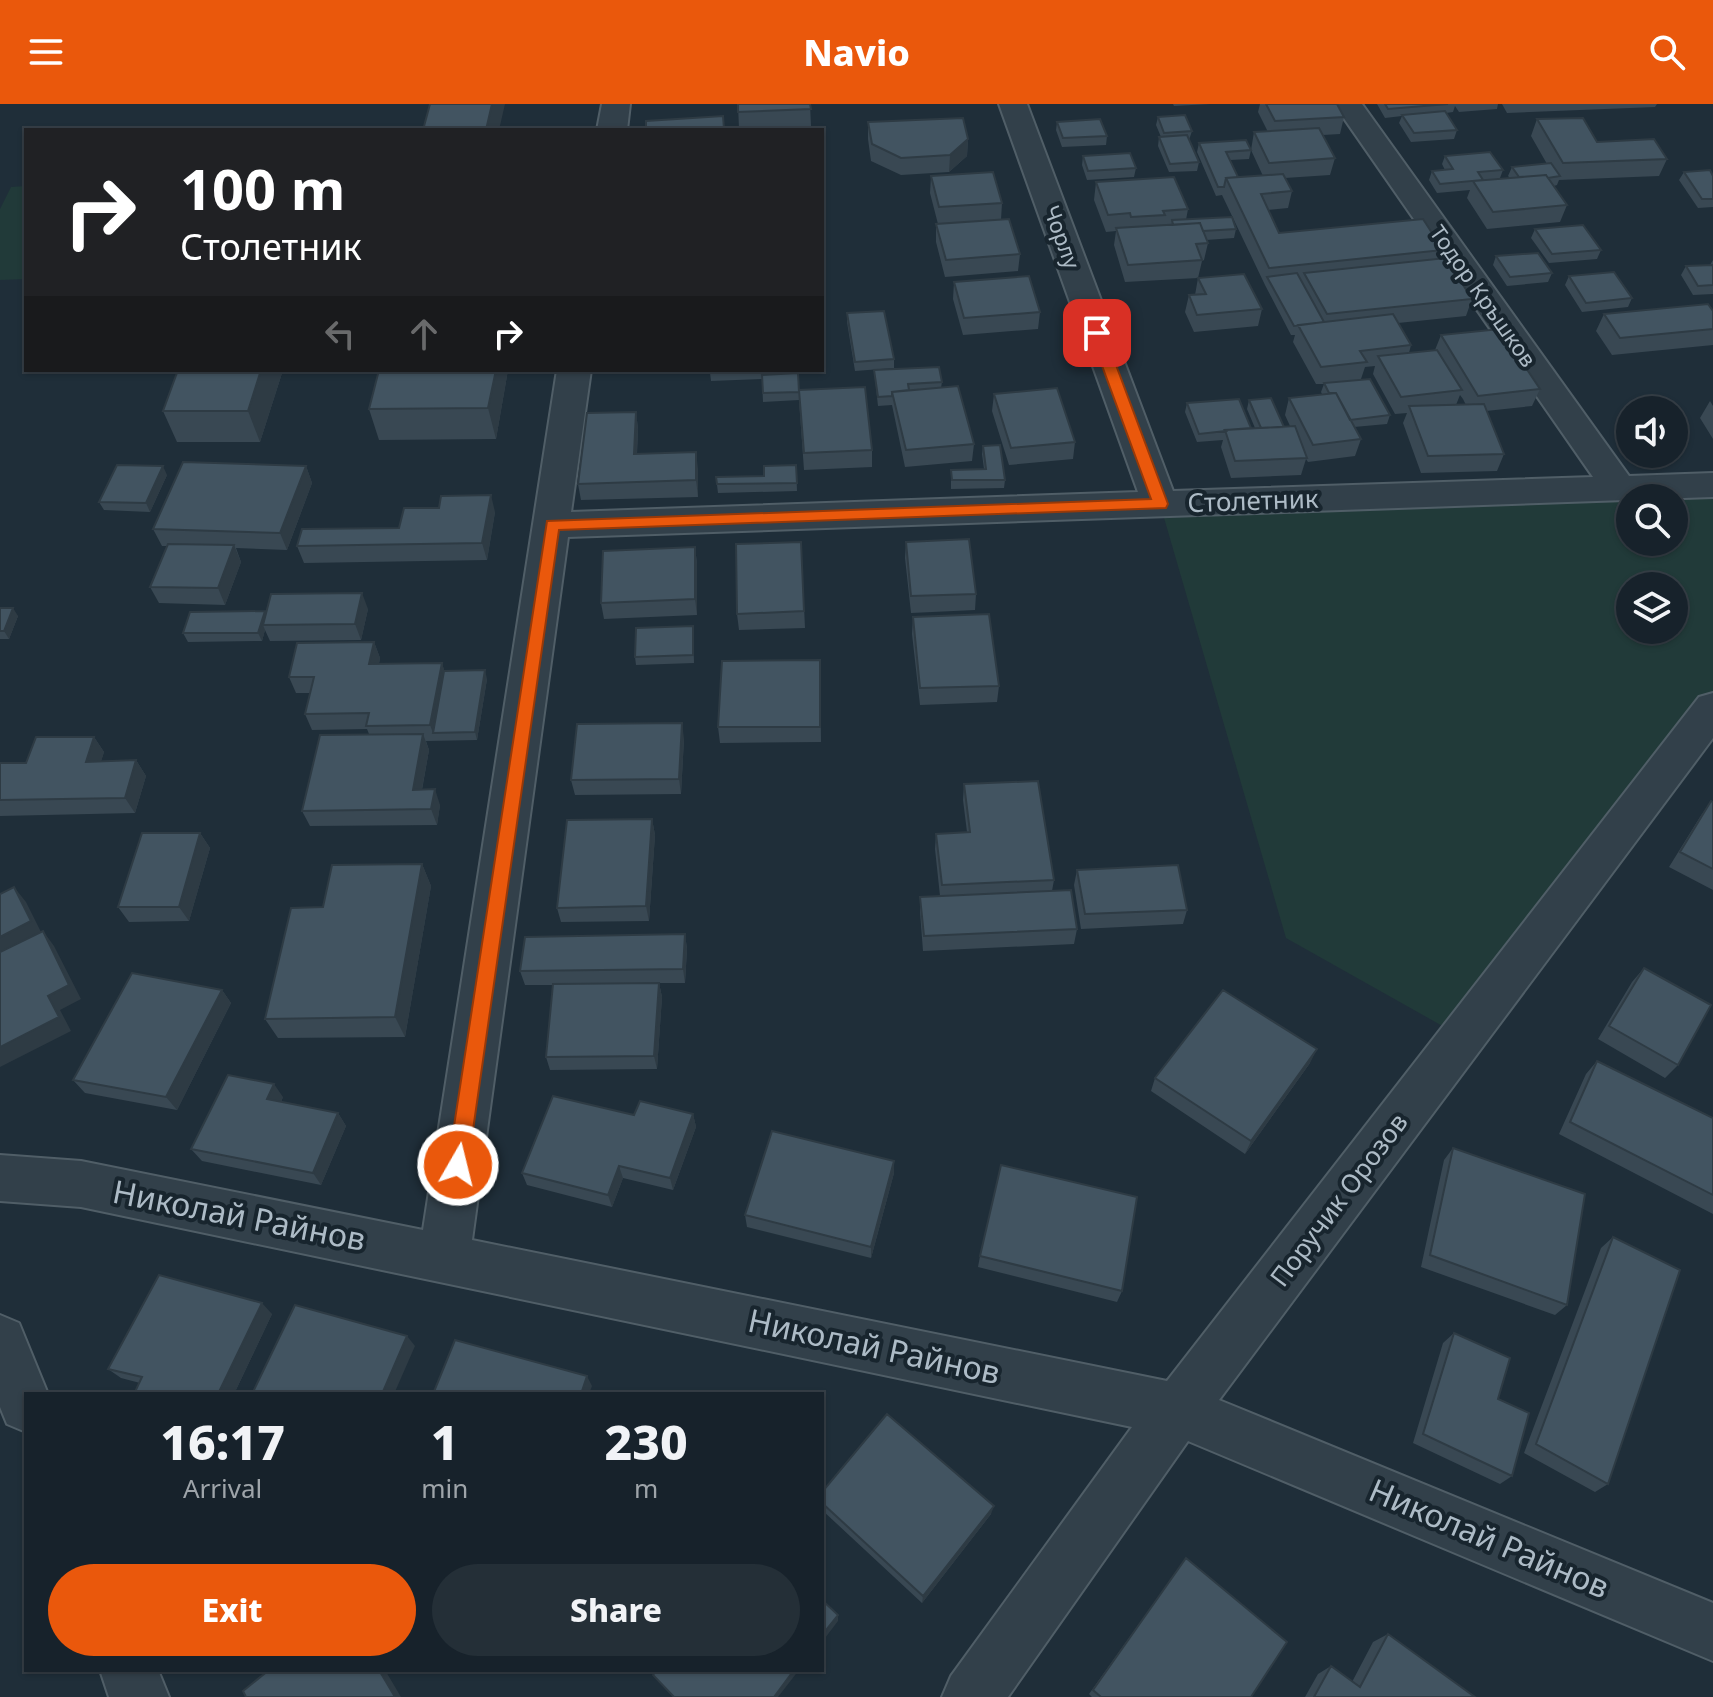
<!DOCTYPE html>
<html lang="en">
<head>
<meta charset="utf-8">
<style>
	:root { --surface:#17222b; --page:#242f37; --text:#f1f3f6; --muted:#9ea4a9; --line:#363f47; --accent:#ea580c }
	body { margin:0; font-family:"Noto Sans",sans-serif; background:var(--page); color:var(--text); height:100vh; display:flex; flex-direction:column; font-size:30px; white-space:nowrap }
	* { box-sizing:border-box; margin:0 }
	p { font-size:26px; color:var(--muted) }
	.icon { flex:none; width:44px; height:44px; fill:none; stroke:currentColor; stroke-width:2; stroke-linecap:round; stroke-linejoin:round }
	.map { position:relative; flex:1; overflow:hidden }
	.panel { position:absolute; left:24px; top:1288px; width:800px; height:280px; display:flex; flex-direction:column; background:var(--surface); border-radius:0px; box-shadow:0 2px 6px #0004,0 0 0 2px var(--line) }
	.panel>* { flex:none }
	.banner { position:absolute; left:24px; top:24px; width:800px; height:244px; border-radius:0px; box-shadow:0 2px 6px #0004,0 0 0 2px var(--line); background:#202124; color:#fff; overflow:hidden }
	.controls { position:absolute; left:1616px; top:292px; display:grid; gap:16px }
	.controls a { display:grid; place-items:center; width:72px; height:72px; border-radius:50%; background:var(--surface); box-shadow:0 2px 6px #0004,0 0 0 2px var(--line); font-size:40px }
	.pin { position:absolute; display:grid; place-items:center; width:68px; height:68px; color:#fff; margin:-34px; border-radius:16px; box-shadow:0 4px 12px #0006 }
	.me { position:absolute; width:88px; margin:-44px; rotate:8deg; stroke-linejoin:round; filter:drop-shadow(0 0 6px #0008) }
	.turn { display:flex; align-items:center; gap:28px; height:168px; padding:0 24px; font-size:36px }
	.turn .icon { width:104px; height:104px; stroke-width:2.5 }
	.turn b { display:block; font-size:56px; line-height:68px }
	.lanes { display:flex; align-items:center; height:76px; padding:0 24px; background:#0003; justify-content:center; gap:40px; direction:ltr }
	.lanes .off { opacity:.35 }
	.eta { display:flex; justify-content:space-evenly; align-items:center; height:136px; text-align:center }
	.eta b { font-size:48px; font-weight:800; line-height:56px }
	.cta { display:flex; gap:16px; margin-top:auto; padding:16px 24px }
	.cta a { flex:1; height:92px; border-radius:48px; background:var(--accent); color:#fff; font-size:32px; font-weight:800; line-height:92px; text-align:center }
	.cta a+a { background:var(--page); color:var(--text) }
	header { display:flex; justify-content:space-between; align-items:center; height:104px; padding:0 24px; background:var(--accent); color:#fff; font-size:36px; font-weight:800 }
	.map>svg:first-child { display:block }
</style>
</head>
<body>
<header><svg class="icon" aria-label="menu" viewBox="0 0 24 24"><path d="M4 6h16M4 12h16M4 18h16"/></svg>Navio<svg class="icon" aria-label="search" viewBox="0 0 24 24"><circle cx="10" cy="10" r="6"/><path d="M15 15l6 6"/></svg></header>
<div class="map">
<svg width="1713" height="1593" viewBox="0 0 1713 1593">
	<rect width="100%" height="100%" fill="#1f2e39"/>
	<!-- green -->
	<path fill="#213a39" fill-rule="evenodd" d="M26,82V175L0,176V105L11,83Z
		M1713,381V604L1462,933L1286,834L1160,400ZM1630,394H1674V438H1630ZM1630,482H1674V526H1630Z"/>
	<g fill="none" stroke-linecap="round" stroke-linejoin="round">
		<defs>
			<path id="street" d="M602,0H630L627,26H597Z
				M999,0H1027L1173,387L1593,373L1334,0H1362L1629,372L1713,369V393L568,433L472,1136L1167,1277L1699,593L1713,589V634L1219,1296L1713,1499V1557L1188,1337L1008,1593H942L951,1572L1132,1323L81,1103L0,1097V1051L81,1057L423,1126L557,266H591L571,408L1138,388Z
				M0,1211L19,1219L48,1290H26V1328L7,1320L0,1303Z
				M100,1566H158L169,1593H109Z"/>
		</defs>
		<!-- street casing -->
		<use href="#street" stroke="#505e67" stroke-width="4"/>
		<!-- street -->
		<use href="#street" fill="#32404a" fill-rule="evenodd"/>
	</g>
	<!-- wall -->
	<path fill="#394853" fill-rule="evenodd" d="M738,0H810L811,22L739,25Z
		M1173,0H1210L1174,2Z
		M1260,0H1337L1344,13L1340,30L1323,31L1335,54L1330,71L1285,74L1292,87L1288,104L1268,106L1279,129L1443,146L1440,155L1472,195L1466,212L1398,219L1411,241L1409,249L1435,246L1441,231L1540,285L1532,302L1486,307L1504,350L1497,367L1421,369L1403,319L1407,309L1395,310L1373,270L1375,262L1365,263L1361,275L1390,311L1387,320L1354,323L1361,335L1355,352L1308,358L1306,355L1301,371L1231,374L1221,343L1223,336L1197,338L1185,308L1187,299L1251,324H1255L1247,305L1249,296L1284,323L1290,322L1285,311L1289,294L1322,290L1321,288L1324,280H1316L1293,238L1295,231H1291L1265,181L1222,91L1216,92L1197,48L1199,39L1251,46L1249,55L1230,56L1238,73L1263,72L1251,46L1254,28H1268L1258,8ZM1460,291L1463,295L1466,301H1456Z
		M1377,0H1498L1497,5L1459,8L1455,2L1453,8L1446,9L1457,26L1454,35L1411,38L1399,19L1402,12L1385,14Z
		M1502,0H1657L1655,3L1507,9Z
		M1158,13L1192,27L1189,36L1199,58L1197,67L1169,68L1158,42L1159,33H1161L1156,21Z
		M1537,15L1597,38L1667,55L1659,72L1559,76L1557,81L1554,82L1567,101L1560,118L1487,125L1467,94L1470,86L1437,89L1429,76L1432,67L1445,66L1442,60L1445,52L1503,66L1500,74H1510L1508,72L1512,63L1547,60L1531,32Z
		M868,18L968,35L967,52L949,68L901,71L871,57L868,35Z
		M1057,18L1107,32L1106,41L1062,43L1056,26Z
		M1083,52L1136,64L1134,73L1087,76L1082,61Z
		M1684,68L1713,72V103L1698,104L1679,76Z
		M931,72L1002,99L1001,116L1020,150L1018,167L945,173L936,138V120H938L930,89Z
		M1096,78L1188,105L1186,116L1236,125L1234,134L1206,136L1208,139L1204,156L1202,157L1198,174L1125,178L1114,141L1116,127L1106,128L1094,96Z
		M1535,125L1601,146L1597,155L1549,159L1531,134Z
		M1496,152L1552,169L1548,178L1507,182L1493,161Z
		M1713,156V190L1693,191L1681,171L1686,162L1710,161Z
		M822,164L825,181V198H822Z
		M1569,172L1632,194L1628,203L1582,208L1565,181Z
		M1198,174L1262,205L1258,222L1194,228L1185,208L1189,191H1195Z
		M954,178L1040,208L1038,225L963,231L953,195Z
		M1713,207V241L1612,251L1596,227L1604,210Z
		M847,209L894,255V264L855,267L847,218Z
		M283,266L260,338H177L163,307Z
		M379,266H508L496,335L379,336L369,305Z
		M612,266H698V270H612Z
		M767,266V271L799,286L872,346V363L804,366L799,296L763,298L762,275L711,277L710,269Z
		M874,266L942,278L941,284L974,340L972,357L905,363L892,301L878,302Z
		M994,290L1075,338L1073,355L1009,361L992,307Z
		M1710,297L1713,302V335L1700,314Z
		M636,308L638,325L637,350L698,365V393L581,396L578,380Z
		M983,342L1005,376L1004,384L951,385V366L984,365L982,350Z
		M796,361L797,387L718,389L716,373L764,372Z
		M306,362L312,379L287,446L236,444L241,458L225,501L159,499L150,483L167,442H162L153,425Z
		M167,371L150,408L104,406L99,398Z
		M495,408L487,456L304,459L297,442Z
		M801,438L805,524L739,526L737,510Z
		M906,438L976,490L975,506L911,509L905,454Z
		M695,443L697,460V511L604,515L601,499Z
		M0,504L18,512L9,535H0Z
		M368,505L361,536L270,537L265,526L262,537L188,538L183,529L266,509Z
		M913,513L999,582L997,598L920,601L912,530Z
		M693,522L694,559L636,561L635,553Z
		M374,538L380,554L379,560L442,559L444,567L487,575L477,636L426,637L429,646L422,686L440,701L437,721L310,722L302,707L369,630L367,625L312,626L305,610L310,589H296L289,573Z
		M820,556L821,638L720,639L718,623Z
		M94,633L104,648L101,657L136,656L146,672L135,709L0,712V659H26Z
		M684,635L681,690L575,691L571,676Z
		M964,680L1054,776L1052,787L1077,825L1074,840L923,847L920,808V793L940,792L935,745L936,730L967,728L963,696Z
		M1711,697L1713,698V786L1669,763L1700,713Z
		M652,715L655,731L649,817L561,818L557,804Z
		M200,729L210,744L189,817L129,818L118,803Z
		M422,760L431,782L405,933L278,934L265,915L323,803Z
		M1077,766L1187,806L1183,820L1081,825L1074,781Z
		M685,830L687,845L685,879H659L662,893L657,965L550,966L546,953L553,881H525L520,867Z
		M1644,864L1678,961L1665,974L1598,935L1632,878Z
		M222,886L231,899L177,1006L85,989L73,976Z
		M1597,957L1713,1014V1110L1559,1030L1586,970Z
		M1310,959L1245,1050L1151,987L1155,974Z
		M283,993L281,998L338,1009L346,1022L321,1081L202,1057L191,1045Z
		M693,1010L696,1023L673,1086L623,1074L612,1103L527,1081L522,1069L634,1011Z
		M1453,1044L1567,1201L1555,1211L1421,1163L1444,1056Z
		M894,1057V1069L871,1154L747,1123L745,1111Z
		M1613,1133L1608,1380L1595,1388L1524,1349L1601,1144Z
		M980,1152L1122,1187L1117,1198L978,1163Z
		M272,1210L234,1290H134L140,1279L121,1274L108,1265Z
		M1454,1229L1498,1295L1512,1372L1500,1380L1413,1339L1443,1239Z
		M822,1388L991,1410L922,1499L822,1406Z
		M1186,1454L1251,1593H1092L1089,1590Z
		M1388,1530L1475,1593H1305L1318,1570L1331,1562L1352,1578L1373,1538Z"/>
	<!-- shaded-wall -->
	<path fill="#2e3b44" d="M492,0H505L499,26H486Z
		M968,35L967,52L949,68L950,51Z
		M261,266H283L260,338L248,307Z
		M496,266H508L496,335L488,304Z
		M636,308L638,325L636,367L634,350Z
		M696,348L698,365V393L696,376Z
		M163,362L167,371L150,408L146,399Z
		M306,362L312,379L287,446L280,429Z
		M491,391L495,408L487,456L482,439Z
		M234,441L241,458L225,501L218,484Z
		M695,443L697,460V511L695,495Z
		M362,489L368,505L361,536L355,520Z
		M13,504L18,512L9,535L4,527Z
		M265,507L268,515L263,521L265,526L262,537L258,529Z
		M374,538L380,554L375,576L369,560Z
		M442,559L447,575L433,629L430,621Z
		M485,566L487,575L477,636L475,628Z
		M682,619L684,635L681,690L679,675Z
		M423,630L429,646L419,701L413,686Z
		M94,633L104,648L96,674L86,658Z
		M136,656L146,672L135,709L125,694Z
		M435,685L440,701L437,721L431,705Z
		M652,715L655,731L649,817L646,802Z
		M200,729L210,744L189,817L179,803Z
		M422,760L431,782L405,933L395,913Z
		M14,783L26,798L43,832L0,853V833Z
		M43,827L54,842L81,895L60,906L71,927L0,963V943L48,892Z
		M685,830L687,845L685,879L683,865Z
		M659,879L662,893L657,965L654,952Z
		M222,886L231,899L177,1006L166,993Z
		M1317,945L1310,959L1245,1050L1251,1037Z
		M274,980L283,993L276,1008L267,995Z
		M338,1009L346,1022L321,1081L313,1069Z
		M693,1010L696,1023L673,1086L670,1074Z
		M894,1057V1069L871,1154V1143Z
		M619,1062L623,1074L612,1103L608,1091Z
		M262,1199L272,1210L234,1290H218Z
		M407,1232L415,1242L394,1290H382Z
		M587,1272L592,1282L589,1290H581Z
		M994,1402L991,1410L922,1499L923,1492Z
		M838,1511V1517L822,1538V1531Z
		M379,1566H385L401,1593H395Z
		M794,1566H799L778,1593H773Z"/>
	<!-- building -->
	<path fill="#425461" stroke="#2e3b44" stroke-width="2" d="M430,0H492L486,26H423Z
		M738,0H810L811,5L738,8Z
		M1266,0H1337L1344,13L1275,17Z
		M1385,0H1448L1388,5Z
		M1445,7L1457,26L1414,29L1402,11Z
		M1185,11L1192,27L1164,29L1158,13Z
		M723,12L724,25L646,26V17Z
		M963,14L968,35L950,51L901,54L872,40L868,18Z
		M1583,14L1597,38L1654,35L1667,55L1563,59L1537,15Z
		M1100,15L1107,32L1063,34L1057,18Z
		M1319,24L1335,54L1269,59L1254,28Z
		M1187,31L1199,58L1170,60L1159,33Z
		M1246,36L1251,46L1226,48L1238,73L1226,74L1224,83H1218L1199,39Z
		M1490,48L1503,66L1478,68L1483,76L1440,80L1432,67L1453,65L1445,52Z
		M1130,49L1136,64L1088,67L1083,52Z
		M1551,59L1560,72L1548,74L1546,71L1519,73L1512,63Z
		M1710,66L1713,72V95H1702L1684,68Z
		M993,68L1002,99L939,103L931,72Z
		M1283,70L1292,87L1261,90L1279,129L1423,115L1443,146L1269,164L1226,74Z
		M1546,71L1567,101L1493,108L1473,77Z
		M1174,73L1188,105L1163,107L1165,111L1131,113L1130,109L1108,111L1096,78Z
		M1232,113L1236,125L1203,127L1200,119L1173,121L1172,116Z
		M1009,115L1020,150L946,156L936,120Z
		M1200,119L1208,139L1196,140L1202,156L1128,161L1116,124Z
		M1583,121L1601,146L1552,150L1535,125Z
		M1538,149L1552,169L1510,173L1496,152Z
		M1446,154L1472,195L1327,210L1304,169Z
		M1713,161V181L1698,182L1686,162Z
		M822,164L825,181H822Z
		M1614,168L1632,194L1586,199L1569,172Z
		M1297,169L1324,218L1294,222L1267,173Z
		M1244,170L1262,205L1197,211L1189,191L1206,190L1198,174Z
		M1029,172L1040,208L964,214L954,178Z
		M1708,200L1713,207V225L1620,234L1604,210Z
		M884,207L894,255L855,258L847,209Z
		M1393,210L1411,241L1360,247L1367,258L1321,263L1298,221Z
		M1500,225L1540,285L1478,292L1441,231Z
		M1437,246L1462,286L1401,293L1378,252Z
		M939,263L942,278L908,280L909,286L892,288V292L878,293L874,266Z
		M178,266H261L248,307H163Z
		M379,266H496L488,304L369,305Z
		M710,266H767L710,269Z
		M798,269L799,288L763,289L762,271Z
		M1370,275L1390,311L1350,316L1336,289H1329L1324,279Z
		M958,282L974,340L906,346L892,288Z
		M865,283L872,346L804,349L799,286Z
		M1057,284L1075,338L1011,344L994,290Z
		M1336,289L1361,335L1313,341L1289,294Z
		M1271,294L1284,323L1261,324L1249,296Z
		M1239,295L1251,324L1225,326L1226,327L1199,330L1187,299Z
		M1484,300L1504,350L1428,352L1409,302Z
		M636,308L634,350L696,348V376L578,380L587,309Z
		M1295,322L1307,354L1235,357L1225,326Z
		M1000,341L1005,376H952L951,366L986,365L983,342Z
		M183,358L306,362L280,429L153,425Z
		M117,361L163,362L146,399L99,398Z
		M796,361L797,379L717,380L716,373L764,372V362Z
		M491,391L482,439L297,442L302,425L399,424L404,404H439L441,392Z
		M969,435L976,490L911,492L906,438Z
		M801,438L804,507L737,510L736,440Z
		M168,440L234,441L218,484L150,483Z
		M695,443V495L601,499L603,447Z
		M362,489L355,520L263,521L271,490Z
		M0,504H13L4,527H0Z
		M265,507L258,529H183L190,508Z
		M989,510L999,582L920,584L913,513Z
		M693,522V551L635,553L636,524Z
		M374,538L369,560L442,559L430,621L366,622L369,609L305,610L314,573H289L297,539Z
		M820,556V623H718L722,557Z
		M485,566L475,628L433,629L444,567Z
		M682,619L679,675L571,676L577,620Z
		M423,630L413,686L435,685L431,705L302,707L320,631Z
		M36,633H94L86,658L136,656L125,694L0,696V659H26Z
		M1038,677L1054,776L942,781L936,730L970,728L964,680Z
		M1711,697L1713,698V765L1680,748Z
		M652,715L646,802L557,804L567,716Z
		M142,729H200L179,803H118Z
		M422,760L395,913L265,915L291,804L323,803L332,761Z
		M1178,761L1187,806L1085,810L1077,766Z
		M14,783L31,817L0,833V790Z
		M1071,786L1077,825L924,832L920,793Z
		M43,827L69,881L48,892L59,913L0,943V848Z
		M685,830L683,865L520,867L525,833Z
		M1644,864L1711,901L1678,961L1609,922Z
		M132,869L222,886L166,993L73,976Z
		M659,879L654,952L546,953L553,880Z
		M1223,886L1317,945L1251,1037L1155,974Z
		M1597,957L1713,1014V1091L1570,1018Z
		M228,971L274,980L267,995L338,1009L313,1069L191,1045Z
		M553,992L634,1011L640,997L693,1010L670,1074L619,1062L608,1091L522,1069Z
		M772,1027L894,1057L871,1143L745,1111Z
		M1453,1044L1585,1090L1567,1201L1430,1151Z
		M1001,1061L1137,1093L1122,1187L980,1152Z
		M1613,1133L1680,1166L1608,1380L1536,1340Z
		M159,1171L262,1199L218,1290H134L142,1273L108,1265Z
		M295,1201L407,1232L382,1290H252Z
		M1454,1229L1510,1254L1498,1295L1529,1309L1512,1372L1423,1330Z
		M455,1236L587,1272L581,1290H433Z
		M887,1310L994,1402L923,1492L822,1399V1388Z
		M1186,1454L1287,1538L1251,1593H1101L1093,1586Z
		M822,1496L838,1511L822,1531Z
		M1388,1530L1475,1593H1314L1331,1562L1360,1583Z
		M269,1566H379L395,1593H246L243,1587Z
		M657,1566H794L774,1593H674L653,1571Z"/>
	<!-- route -->
	<path fill="#ea580c" stroke="#983908" stroke-width="2" d="M1097,224L1104,229L1168,400L1166,404L559,426L468,1061L465,1068L458,1071L451,1068L448,1061L547,417L1151,395L1090,229Z"/>
	<g text-anchor="middle" stroke-width="8" stroke-linejoin="round" paint-order="stroke">
		<!-- far-street labels -->
		<g font-size="22" fill="#adbbc6" stroke="#18252e">
			<text transform="translate(1062 133) rotate(70)" y="8">Чорлу</text>
			<text transform="translate(1483 192) rotate(55)" y="8">Тодор Кръшков</text>
		</g>
		<!-- street labels -->
		<g font-size="26" fill="#adbbc6" stroke="#18252e">
			<text transform="translate(1253 397) rotate(-2)" y="9">Столетник</text>
			<text transform="translate(1339 1096) rotate(-53)" y="9">Поручик Орозов</text>
		</g>
		<!-- near-street labels -->
		<g font-size="32" fill="#adbbc6" stroke="#18252e">
			<text transform="translate(239 1112) rotate(11)" y="11">Николай Райнов</text>
			<text transform="translate(874 1243) rotate(12)" y="11">Николай Райнов</text>
			<text transform="translate(1489 1435) rotate(23)" y="11">Николай Райнов</text>
		</g>
	</g>
</svg>
<div class="controls">
<a><svg class="icon" aria-label="sound" viewBox="0 0 24 24"><path d="M4 9h4l5-4v14l-5-4H4zM17 9q2 3 0 6"/></svg></a>
<a><svg class="icon" aria-label="search" viewBox="0 0 24 24"><circle cx="10" cy="10" r="6"/><path d="M15 15l6 6"/></svg></a>
<a><svg class="icon" aria-label="layers" viewBox="0 0 24 24"><path d="M12 4l9 5-9 5-9-5zM3 14l9 5 9-5"/></svg></a>
</div>
<div class="pin" style="left:1097px;top:229px;background:#d93025"><svg class="icon" aria-label="arrive" viewBox="0 0 24 24"><path d="M6 21V4h12l-3 4 3 4H6"/></svg></div>
<svg class="me" style="left:458px;top:1061px" viewBox="-20 -20 40 40"><circle r="17" fill="#ea580c" stroke="#fff" stroke-width="3"/><path d="M0-11L8 9 0 5-8 9z" fill="#fff"/></svg>
<div class="banner">
<div class="turn"><svg class="icon" aria-label="right" viewBox="0 0 24 24"><path d="M7 20v-9h11M14 6l5 5-5 5"/></svg><div><b>100 m</b>Столетник</div></div>
<div class="lanes"><svg class="icon off" aria-label="left" viewBox="0 0 24 24"><path d="M17 20v-9H6M10 6l-5 5 5 5"/></svg><svg class="icon off" aria-label="ahead" viewBox="0 0 24 24"><path d="M12 20V5M6 11l6-6 6 6"/></svg><svg class="icon" aria-label="right" viewBox="0 0 24 24"><path d="M7 20v-9h11M14 6l5 5-5 5"/></svg></div>
</div>
<section class="panel">
<div class="eta">
<div><b>16:17</b><p>Arrival</p></div>
<div><b>1</b><p>min</p></div>
<div><b>230</b><p>m</p></div>
</div>
<div class="cta"><a>Exit</a><a>Share</a></div>
</section>
</div>
</body>
</html>
